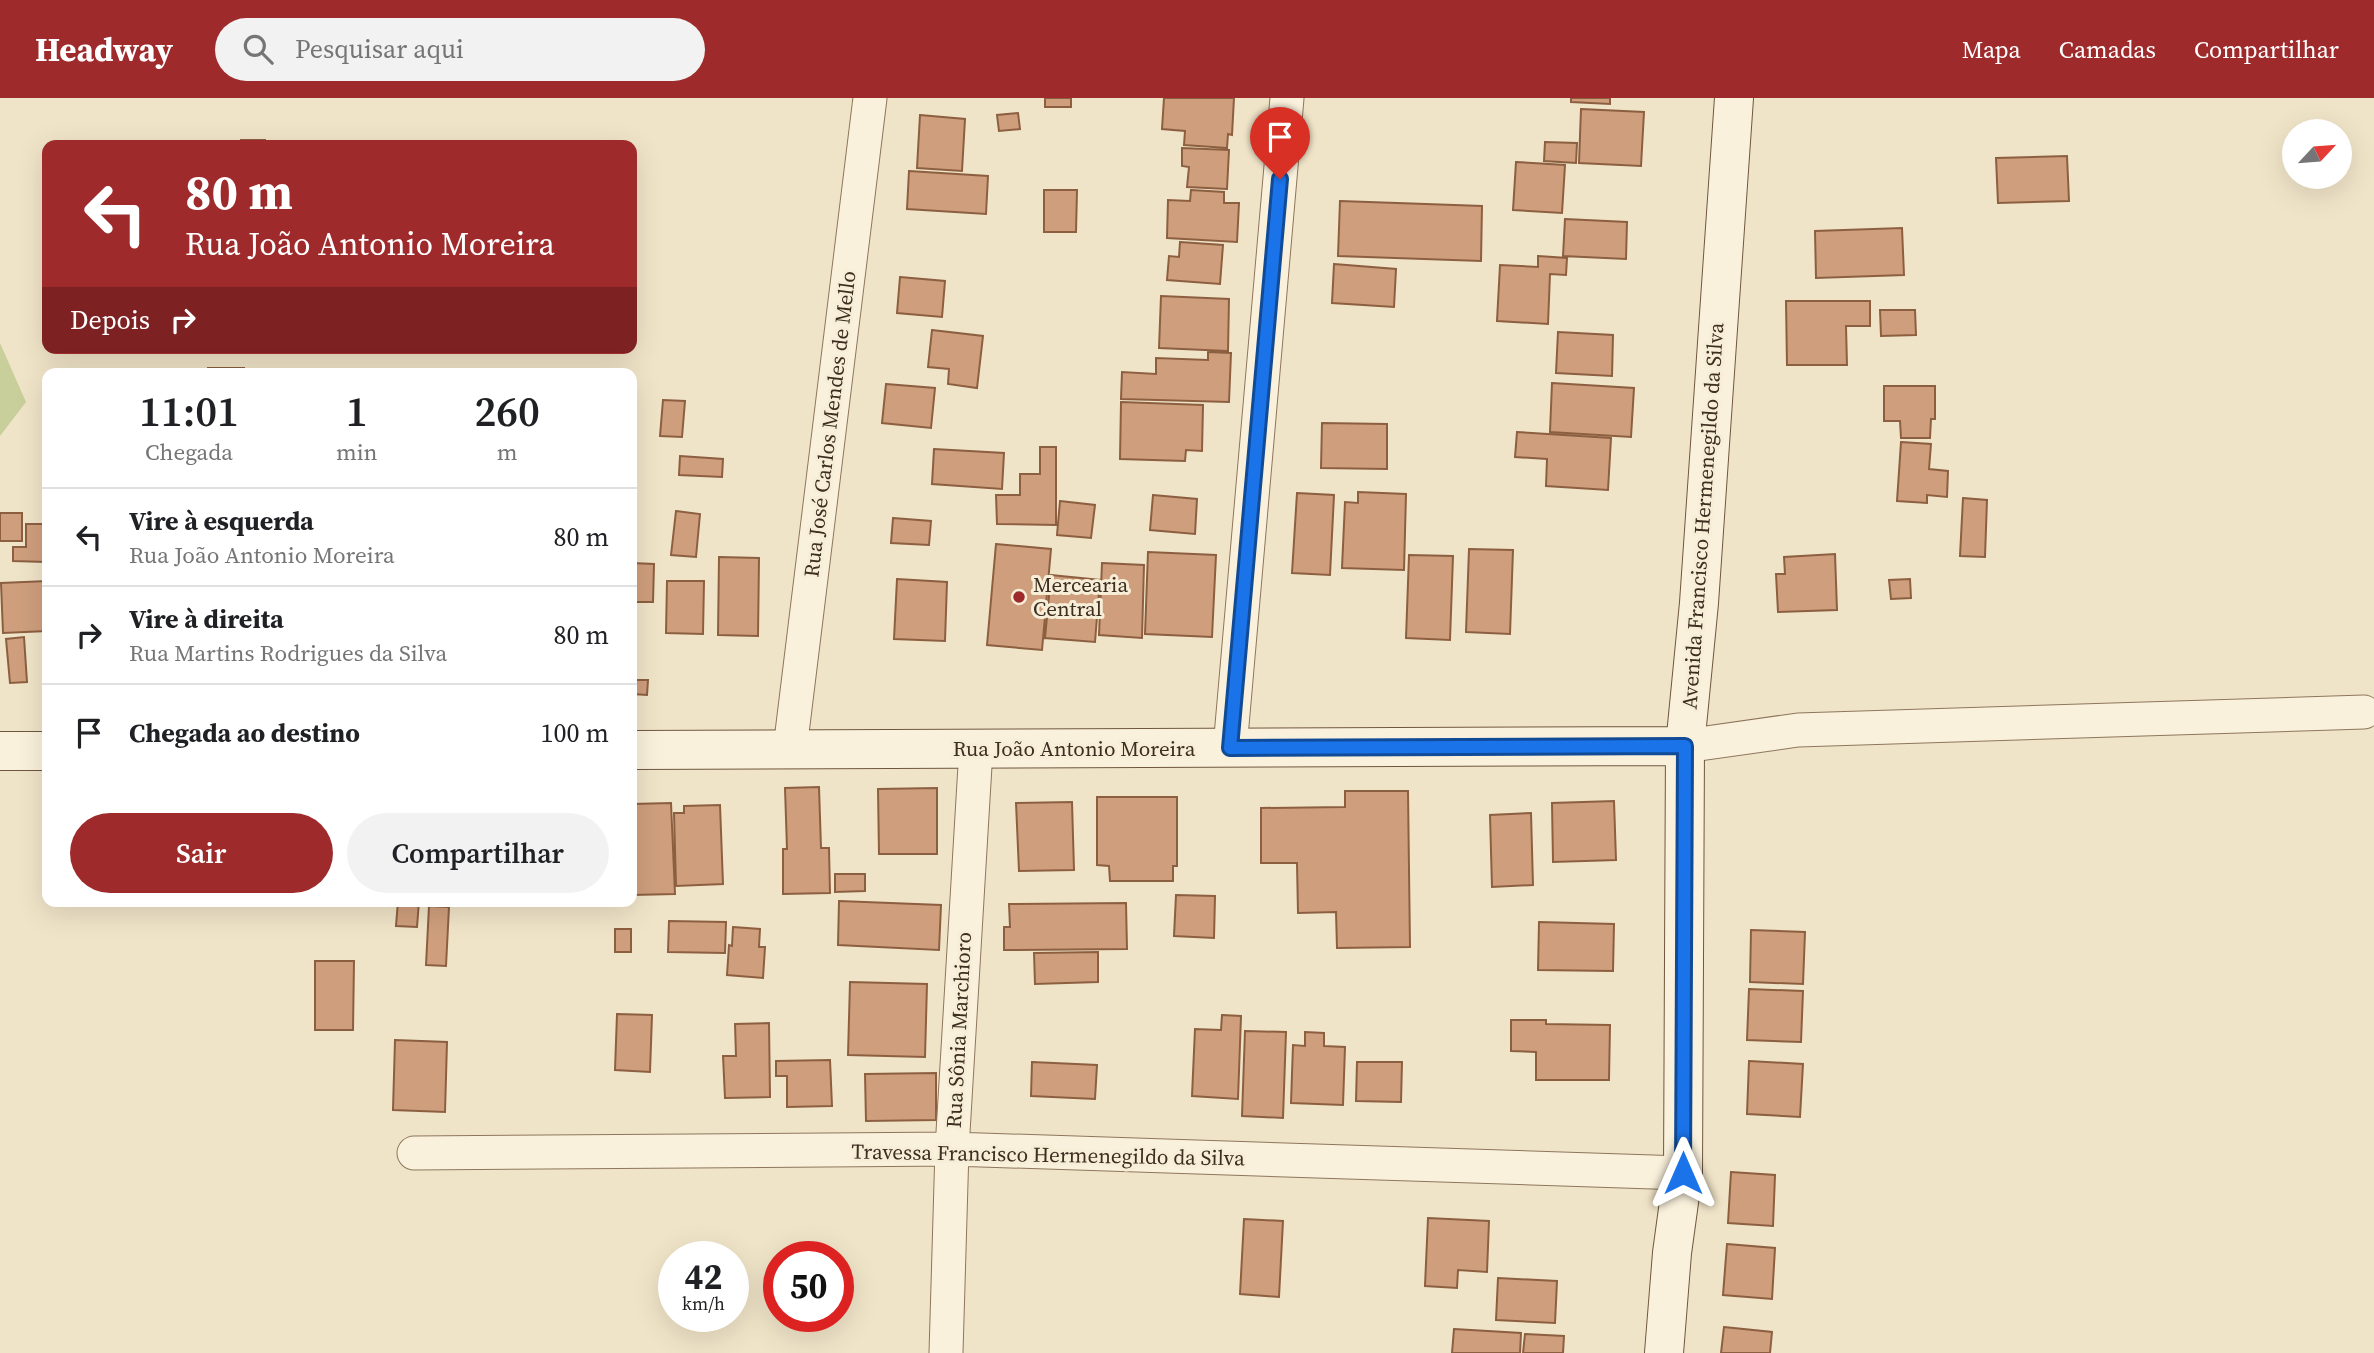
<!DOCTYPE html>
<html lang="pt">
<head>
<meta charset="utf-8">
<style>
	:root { --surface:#fff; --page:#f2f2f2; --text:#202124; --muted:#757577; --line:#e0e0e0; --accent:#9e2a2b }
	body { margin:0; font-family:"Source Serif 4",serif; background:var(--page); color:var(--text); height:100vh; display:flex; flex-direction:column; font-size:26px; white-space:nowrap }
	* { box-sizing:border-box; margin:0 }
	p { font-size:23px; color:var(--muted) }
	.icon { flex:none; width:38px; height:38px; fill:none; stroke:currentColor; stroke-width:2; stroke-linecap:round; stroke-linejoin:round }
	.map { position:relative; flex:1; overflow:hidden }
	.details { position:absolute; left:42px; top:270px; width:595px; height:539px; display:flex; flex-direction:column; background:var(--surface); border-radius:14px; box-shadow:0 7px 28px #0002 }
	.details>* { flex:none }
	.hud { position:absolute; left:42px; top:42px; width:595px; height:214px; border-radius:14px; box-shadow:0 7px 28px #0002; background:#9e2a2b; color:#fff; overflow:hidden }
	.needle { width:46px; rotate:64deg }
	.controls { position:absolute; left:2282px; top:21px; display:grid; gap:14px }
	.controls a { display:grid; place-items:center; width:70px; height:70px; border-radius:50%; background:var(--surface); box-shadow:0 7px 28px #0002; font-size:35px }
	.speed { position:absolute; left:658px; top:1143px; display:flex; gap:14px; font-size:35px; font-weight:700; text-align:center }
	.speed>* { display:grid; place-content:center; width:91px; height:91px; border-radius:50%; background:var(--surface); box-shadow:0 7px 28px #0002; line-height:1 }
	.speed small { font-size:18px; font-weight:400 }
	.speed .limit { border:10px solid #d22; background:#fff; color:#111 }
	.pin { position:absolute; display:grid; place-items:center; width:60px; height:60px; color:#fff; margin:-72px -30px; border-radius:50% 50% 50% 0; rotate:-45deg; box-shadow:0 0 7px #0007 }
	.pin .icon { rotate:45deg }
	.me { position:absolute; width:77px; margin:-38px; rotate:0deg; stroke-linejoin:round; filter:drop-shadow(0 0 5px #0008) }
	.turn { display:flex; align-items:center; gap:24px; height:147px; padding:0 28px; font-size:32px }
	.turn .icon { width:91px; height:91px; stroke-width:2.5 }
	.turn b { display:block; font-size:49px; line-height:60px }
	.then { display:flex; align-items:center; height:66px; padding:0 28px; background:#0003; gap:14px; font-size:26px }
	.eta { display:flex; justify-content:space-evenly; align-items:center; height:119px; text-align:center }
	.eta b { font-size:42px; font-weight:600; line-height:49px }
	.button { display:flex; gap:14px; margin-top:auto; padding:14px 28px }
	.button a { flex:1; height:80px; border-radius:42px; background:var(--accent); color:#fff; font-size:28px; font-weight:600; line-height:80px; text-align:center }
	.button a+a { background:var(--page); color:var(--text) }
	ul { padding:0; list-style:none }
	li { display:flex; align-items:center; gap:21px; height:98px; padding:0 28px; border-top:2px solid var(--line) }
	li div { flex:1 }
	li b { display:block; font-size:26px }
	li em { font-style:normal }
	header { display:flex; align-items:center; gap:42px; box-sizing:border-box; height:98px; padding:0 35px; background:var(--accent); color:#fff }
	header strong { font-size:33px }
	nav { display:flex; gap:38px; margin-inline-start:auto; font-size:24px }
	.search { width:490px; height:63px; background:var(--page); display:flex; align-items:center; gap:18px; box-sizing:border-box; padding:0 24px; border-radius:38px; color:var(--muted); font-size:26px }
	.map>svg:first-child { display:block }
</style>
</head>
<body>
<header>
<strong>Headway</strong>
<div class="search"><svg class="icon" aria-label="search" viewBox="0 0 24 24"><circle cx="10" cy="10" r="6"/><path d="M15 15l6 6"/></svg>Pesquisar aqui</div>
<nav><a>Mapa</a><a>Camadas</a><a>Compartilhar</a></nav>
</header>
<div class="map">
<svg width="2374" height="1255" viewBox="0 0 2374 1255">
	<rect width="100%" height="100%" fill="#f0e4c8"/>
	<!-- green -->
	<path fill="#c9cf9b" d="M0,245L26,304L0,338Z"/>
	<!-- building -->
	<path fill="#cf9f7d" stroke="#8d5f41" stroke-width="2" d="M1045,0H1071V9H1045Z
		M1164,0H1234L1232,37L1228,36L1227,50L1184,47L1185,33L1162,31Z
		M1571,0H1610V6L1571,4Z
		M1581,11L1644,14L1641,68L1579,65Z
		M1018,15L1020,31L999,33L997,17Z
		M920,17L965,21L962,73L917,70Z
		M241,42H265V47H241Z
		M1545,44L1577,45L1576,65L1544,63Z
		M1182,50L1229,52L1227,91L1187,89L1189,69L1182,68Z
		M2067,58L2069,103L1998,105L1996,60Z
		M1516,64L1565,67L1562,115L1513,112Z
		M909,73L988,78L986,116L907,111Z
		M1044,92H1077L1076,134H1044Z
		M1191,92L1224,94V105H1239L1237,144L1167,140L1168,102L1190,103Z
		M1340,103L1482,108L1481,163L1338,158Z
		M1565,121L1627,124L1626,161L1563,158Z
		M1902,130L1904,177L1816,180L1815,133Z
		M1180,144L1223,147L1220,186L1167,182L1169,158L1179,159Z
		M1538,158L1567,160L1566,177L1550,176L1548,226L1497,223L1500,167L1538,169Z
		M1334,166L1396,171L1394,209L1332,205Z
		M900,179L945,183L942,219L897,215Z
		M1161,198L1229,201L1228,253L1159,250Z
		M1786,203H1870V228H1846L1847,267H1787Z
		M1880,212H1915L1916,237L1881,238Z
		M932,232L983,238L977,290L948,286L949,271L928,269Z
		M1558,234L1613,237L1612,278L1556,275Z
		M1208,254L1231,255L1229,304L1121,301L1122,274L1156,276V260L1208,262Z
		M208,270H244V275H208Z
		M1552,285L1634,290L1631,339L1550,334Z
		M886,286L935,290L931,330L882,325Z
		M1884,288H1935V321H1931L1930,340H1901L1900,323H1884Z
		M663,302L685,303L682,339L660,338Z
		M1121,304L1203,307L1202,353L1186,352L1185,363L1120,361Z
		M1322,325L1387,326V371L1321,370Z
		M1517,334L1611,340L1608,392L1546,388L1547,361L1515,359Z
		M1901,344L1931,346L1929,371L1948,373L1947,399L1927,397V405L1897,403Z
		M1040,349H1056V427L997,426L996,397H1020V376H1040Z
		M934,351L1004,355L1002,391L932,386Z
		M680,358L723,361L722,379L679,377Z
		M1358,394L1406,396L1404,472L1342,470L1345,404L1358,405Z
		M1297,395L1334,397L1330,477L1292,475Z
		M1153,397L1197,401L1195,436L1150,432Z
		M1963,400L1987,402L1985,459L1960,458Z
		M1060,403L1095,407L1091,440L1057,437Z
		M676,413L700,416L696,459L671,457Z
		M0,415H22V443H0Z
		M893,420L931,423L929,447L891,445Z
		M26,426H47L46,464L13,463V449H26Z
		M996,446L1051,451L1042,552L987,547Z
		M1469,451L1513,452L1510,536L1466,534Z
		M1148,454L1216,457L1212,539L1145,536Z
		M1835,456L1837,512L1778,514L1776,476H1785L1784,459Z
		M1409,457L1453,458L1450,542L1406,540Z
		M719,459L759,460L758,538L718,537Z
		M632,465L654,466L653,504H634V536H632Z
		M1102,465L1144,467L1142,540L1099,537Z
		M1051,477L1100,482L1095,544L1045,540Z
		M897,481L947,484L945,543L894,541Z
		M1910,481L1911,500L1891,501L1889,482Z
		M47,483V533L3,535L1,485Z
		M667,483H704L703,536L666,535Z
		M24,539L27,584L10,585L6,541Z
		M632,582H648L647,597L632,596Z
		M819,689L821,750H829L830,795L783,796V751H787L785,690Z
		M937,690V756H879L878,691Z
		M1345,693H1408L1410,849L1337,850L1336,814L1298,815L1297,765H1261V710L1345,709Z
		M1097,699H1177V768H1173V783H1110L1109,768L1097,767Z
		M1614,703L1616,762L1553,764L1552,705Z
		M1072,704L1074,772L1019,773L1016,705Z
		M671,705L675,796L632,797V706Z
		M720,707L723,786L676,788L674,715H684V708Z
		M1531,715L1533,787L1492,789L1490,717Z
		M835,776H865V793L835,794Z
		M1176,797L1215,798L1214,840L1174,838Z
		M398,803H419L417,829L396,828Z
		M839,803L941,807L939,852L838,847Z
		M1126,805L1127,851L1004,852V829H1010L1009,806Z
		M429,808L449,809L446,868L426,867Z
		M669,823L726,824L725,855L668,854Z
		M1539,824L1614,826L1613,873L1538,872Z
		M733,829L760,831L759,849H765L763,880L727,877L729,847L732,848Z
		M615,831H631V854H615Z
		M1751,832L1805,834L1803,886L1750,884Z
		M1098,854V884L1035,886L1034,855Z
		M315,863H354L353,932H315Z
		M850,884L927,886L925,959L848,957Z
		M1749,891L1803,893L1801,944L1747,942Z
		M617,916L652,917L650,974L615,972Z
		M1222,917L1241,918L1238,1001L1192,998L1195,931L1221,932Z
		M1511,922H1546V926L1610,927L1609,982H1536V954L1511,953Z
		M769,925L770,999L725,1000L723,958H736L735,926Z
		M1245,933L1286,934L1283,1020L1242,1018Z
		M1305,934L1324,935V948L1345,949L1343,1007L1291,1005L1293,947L1305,948Z
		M395,942L447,944L445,1014L393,1012Z
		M830,962L832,1008L787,1009V978H776V963Z
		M1749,963L1803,966L1800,1019L1747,1016Z
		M1032,964L1097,967L1095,1001L1031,998Z
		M1357,964H1402L1401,1004L1356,1003Z
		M936,975V1022L866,1023L865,976Z
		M1731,1074L1775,1077L1773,1128L1728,1125Z
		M1428,1120L1489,1123L1487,1174L1458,1172L1457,1190L1425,1188Z
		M1244,1121L1283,1123L1279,1199L1240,1196Z
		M1727,1146L1775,1150L1772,1201L1723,1197Z
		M1498,1180L1557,1183L1555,1225L1496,1222Z
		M1724,1229L1772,1234L1770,1255H1721Z
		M1454,1231L1521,1235L1520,1255H1452Z
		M1525,1236L1564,1238L1563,1255H1523Z"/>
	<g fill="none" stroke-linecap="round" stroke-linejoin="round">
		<defs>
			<path id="street" d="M1685,648L1798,632L2364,614
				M1230,650L1287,0
				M790,651L870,0
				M414,1055L952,1051L1683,1075
				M946,1255L952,1051L976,651"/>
			<path id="secondary" d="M632,652L1685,648
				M0,653H47
				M1664,1255L1672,1155L1683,1075L1685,648L1699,505L1734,0"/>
		</defs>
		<!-- street casing -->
		<use href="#street" stroke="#8d765c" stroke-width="35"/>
		<!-- secondary casing -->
		<use href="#secondary" stroke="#6f573f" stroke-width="40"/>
		<!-- street -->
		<use href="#street" stroke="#faf1dc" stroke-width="33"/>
		<!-- secondary -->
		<use href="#secondary" stroke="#faf1dc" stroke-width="38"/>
	</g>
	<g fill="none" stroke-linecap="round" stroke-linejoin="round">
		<defs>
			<path id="route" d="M1280,81L1230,650L1685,648L1683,1075"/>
		</defs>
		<!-- route casing -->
		<use href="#route" stroke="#114b97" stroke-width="18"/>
		<!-- route -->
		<use href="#route" stroke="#1a73e8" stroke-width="12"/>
	</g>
	<!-- markers -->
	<circle fill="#9e2a2b" stroke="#f7eed8" stroke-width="2.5" cx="1019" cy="499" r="7"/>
	<g text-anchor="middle" stroke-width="6" stroke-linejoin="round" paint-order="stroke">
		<!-- street labels -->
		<g font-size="21" fill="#3d2e20" stroke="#f7eed8">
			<text transform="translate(830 326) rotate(-83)" y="7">Rua José Carlos Mendes de Mello</text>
			<text transform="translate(1703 418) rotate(-86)" y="7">Avenida Francisco Hermenegildo da Silva</text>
			<text x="1074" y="658">Rua João Antonio Moreira</text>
			<text transform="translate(959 932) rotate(-87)" y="7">Rua Sônia Marchioro</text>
			<text transform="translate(1048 1057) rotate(1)" y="7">Travessa Francisco Hermenegildo da Silva</text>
		</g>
		<!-- poi labels -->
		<g font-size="21" fill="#3d2e20" stroke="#f7eed8" text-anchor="start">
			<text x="1033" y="494">Mercearia<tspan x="1033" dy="24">Central</tspan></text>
		</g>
	</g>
</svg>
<div class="controls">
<a><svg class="needle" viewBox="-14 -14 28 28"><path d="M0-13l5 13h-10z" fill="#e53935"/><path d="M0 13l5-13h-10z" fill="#757577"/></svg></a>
</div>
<div class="speed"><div>42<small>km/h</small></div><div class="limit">50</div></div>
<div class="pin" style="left:1280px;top:81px;background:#d93025"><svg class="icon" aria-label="arrive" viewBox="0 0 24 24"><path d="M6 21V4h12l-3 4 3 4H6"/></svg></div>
<svg class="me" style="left:1683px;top:1075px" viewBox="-20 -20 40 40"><path d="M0-17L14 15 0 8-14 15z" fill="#1a73e8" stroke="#fff" stroke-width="4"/></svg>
<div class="hud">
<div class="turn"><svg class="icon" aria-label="left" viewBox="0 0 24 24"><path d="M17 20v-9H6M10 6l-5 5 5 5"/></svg><div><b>80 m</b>Rua João Antonio Moreira</div></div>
<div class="then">Depois<svg class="icon" aria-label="right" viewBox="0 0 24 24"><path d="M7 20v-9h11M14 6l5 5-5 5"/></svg></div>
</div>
<section class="details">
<div class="eta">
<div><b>11:01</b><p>Chegada</p></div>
<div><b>1</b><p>min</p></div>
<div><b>260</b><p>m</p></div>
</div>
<ul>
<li><svg class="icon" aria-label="left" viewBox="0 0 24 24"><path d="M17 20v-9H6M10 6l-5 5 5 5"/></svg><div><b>Vire à esquerda</b><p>Rua João Antonio Moreira</p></div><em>80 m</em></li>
<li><svg class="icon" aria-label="right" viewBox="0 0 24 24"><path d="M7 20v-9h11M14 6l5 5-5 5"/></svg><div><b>Vire à direita</b><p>Rua Martins Rodrigues da Silva</p></div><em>80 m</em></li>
<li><svg class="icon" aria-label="arrive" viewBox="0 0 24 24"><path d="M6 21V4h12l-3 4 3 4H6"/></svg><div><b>Chegada ao destino</b></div><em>100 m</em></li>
</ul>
<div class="button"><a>Sair</a><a>Compartilhar</a></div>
</section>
</div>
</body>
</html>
